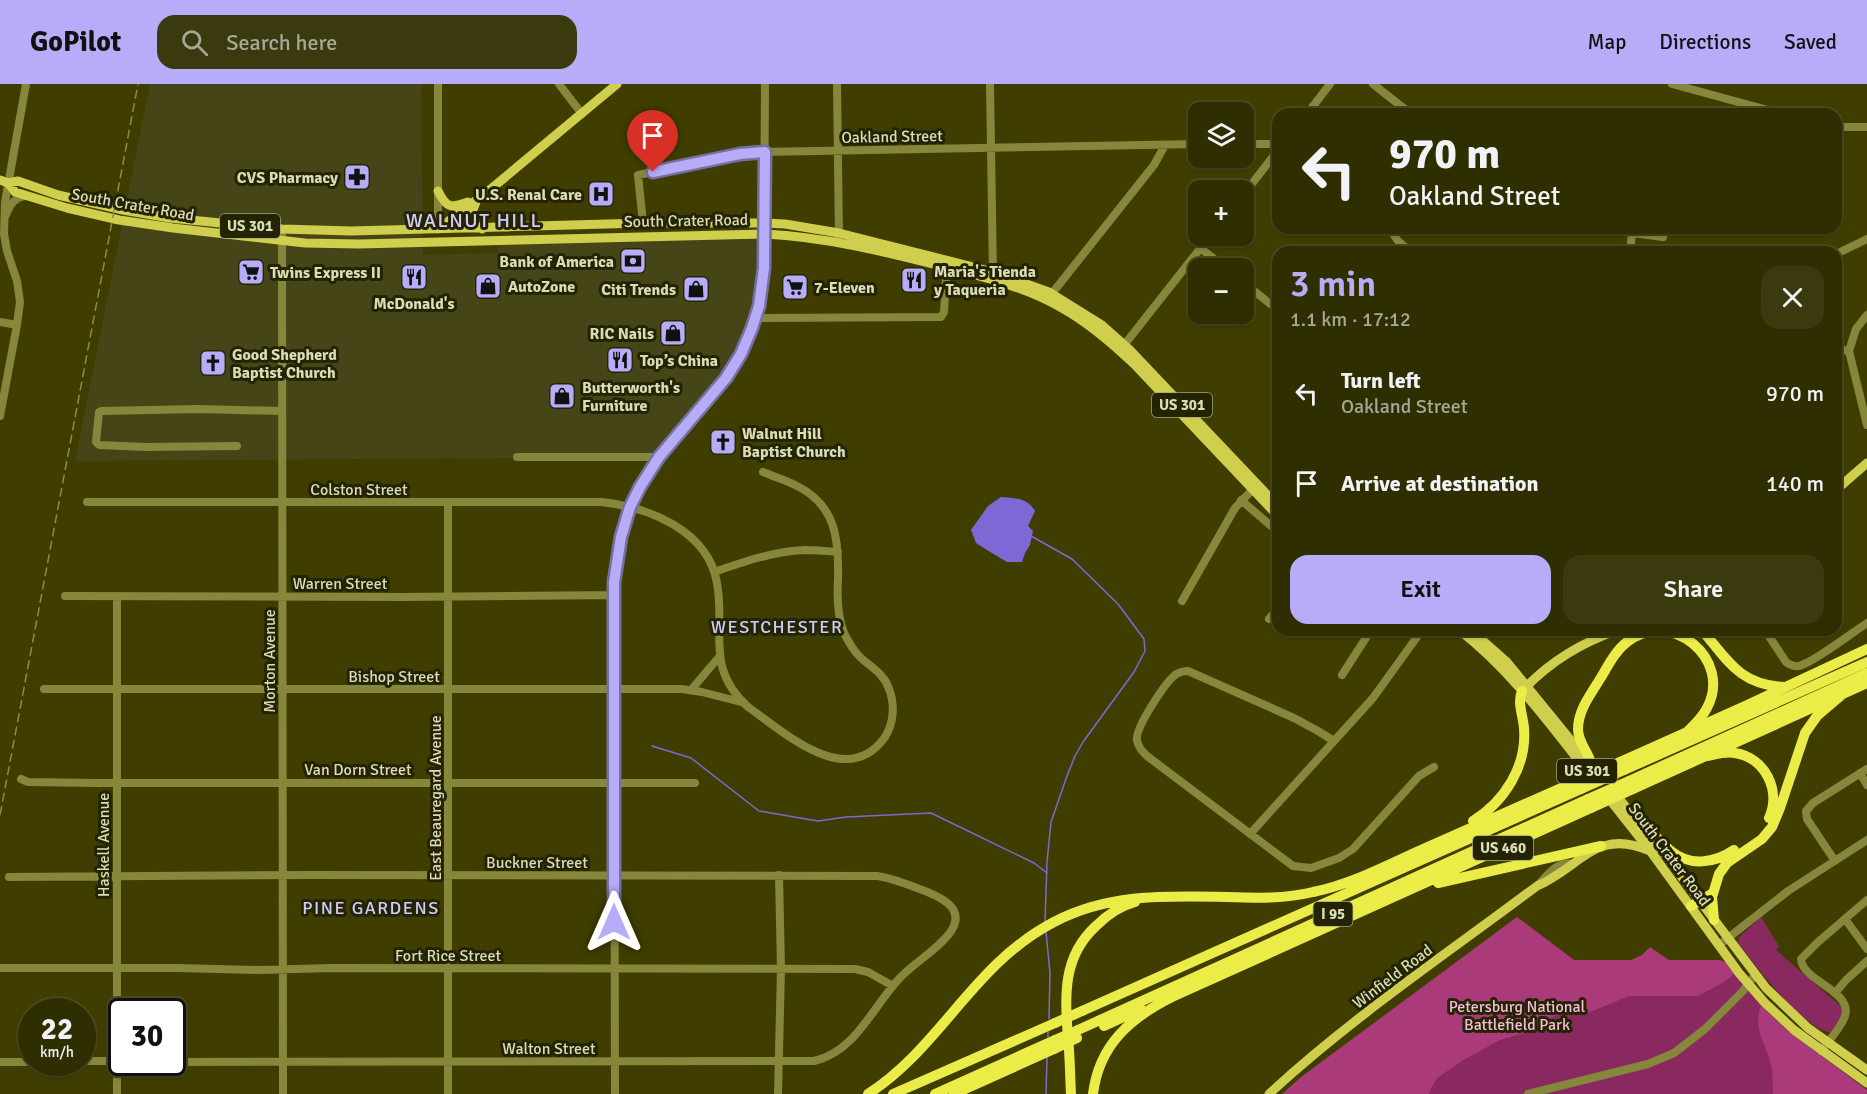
<!DOCTYPE html>
<html lang="en">
<head>
<meta charset="utf-8">
<style>
	:root { --surface:#2f2e00; --page:#3b3a0f; --text:#f1f3f6; --muted:#a7a899; --line:#4a4a22; --accent:#b6acf8 }
	body { margin:0; font-family:Signika,sans-serif; background:var(--page); color:var(--text); height:100vh; display:flex; flex-direction:column; font-size:22px; white-space:nowrap }
	* { box-sizing:border-box; margin:0 }
	p { font-size:20px; color:var(--muted) }
	.icon { flex:none; width:33px; height:33px; fill:none; stroke:currentColor; stroke-width:2; stroke-linecap:round; stroke-linejoin:round }
	.map { position:relative; flex:1; overflow:hidden }
	.panel { position:absolute; left:1272px; top:162px; width:570px; height:390px; display:flex; flex-direction:column; background:var(--surface); border-radius:18px; box-shadow:0 2px 4px #0004,0 0 0 2px var(--line) }
	.panel>* { flex:none }
	.guide { position:absolute; left:1272px; top:24px; width:570px; height:126px; border-radius:18px; box-shadow:0 2px 4px #0004,0 0 0 2px var(--line); background:#2f2e00; color:var(--text); overflow:hidden }
	.controls { position:absolute; left:1188px; top:18px; display:grid; gap:12px }
	.controls a { display:grid; place-items:center; width:66px; height:66px; border-radius:12px; background:var(--surface); box-shadow:0 2px 4px #0004,0 0 0 2px var(--line); font-size:30px }
	.speed { position:absolute; left:18px; top:914px; display:flex; gap:12px; font-size:30px; font-weight:700; text-align:center }
	.speed>* { display:grid; place-content:center; width:78px; height:78px; border-radius:50%; background:var(--surface); box-shadow:0 2px 4px #0004,0 0 0 2px var(--line); line-height:1 }
	.speed small { font-size:15px; font-weight:400 }
	.speed .limit { border:3px solid #111; border-radius:9px; background:#fff; color:#111 }
	.pin { position:absolute; display:grid; place-items:center; width:51px; height:51px; color:#fff; margin:-62px -26px; border-radius:50% 50% 50% 0; rotate:-45deg; box-shadow:0 0 6px #0007 }
	.pin .icon { rotate:45deg }
	.me { position:absolute; width:66px; margin:-33px; rotate:0deg; stroke-linejoin:round; filter:drop-shadow(0 0 4px #0008) }
	.turn { display:flex; align-items:center; gap:21px; height:126px; padding:0 18px; font-size:27px }
	.turn .icon { width:78px; height:78px; stroke-width:2.5 }
	.turn b { display:block; font-size:42px; line-height:51px }
	.round { display:grid; place-items:center; flex:none; width:63px; height:63px; border-radius:18px; background:var(--page) }
	.overview { display:flex; align-items:center; justify-content:space-between; height:102px; padding:0 18px }
	h1 { font-size:36px; font-weight:600; line-height:45px; color:var(--accent) }
	.primary-button { display:flex; gap:12px; margin-top:auto; padding:12px 18px }
	.primary-button a { flex:1; height:69px; border-radius:18px; background:var(--accent); color:#111; font-size:24px; font-weight:600; line-height:69px; text-align:center }
	.primary-button a+a { background:var(--page); color:var(--text) }
	ul { padding:0; list-style:none }
	li { display:flex; align-items:center; gap:18px; height:90px; padding:0 18px }
	li div { flex:1 }
	li b { display:block; font-size:22px }
	li em { font-style:normal }
	header { display:flex; align-items:center; gap:36px; box-sizing:border-box; height:84px; padding:0 30px; background:var(--accent); color:#111 }
	header strong { font-size:28px }
	nav { display:flex; gap:33px; margin-inline-start:auto; font-size:21px }
	.search { width:420px; height:54px; background:var(--page); display:flex; align-items:center; gap:15px; box-sizing:border-box; padding:0 21px; border-radius:18px; color:var(--muted); font-size:22px }
	.map>svg:first-child { display:block }
</style>
</head>
<body>
<header>
<strong>GoPilot</strong>
<div class="search"><svg class="icon" aria-label="search" viewBox="0 0 24 24"><circle cx="10" cy="10" r="6"/><path d="M15 15l6 6"/></svg>Search here</div>
<nav><a>Map</a><a>Directions</a><a>Saved</a></nav>
</header>
<div class="map">
<svg width="1867" height="1010" viewBox="0 0 1867 1010">
	<rect width="100%" height="100%" fill="#3f3e00"/>
	<!-- built -->
	<path fill="#454518" d="M150,0H421L423,171L498,169V157L765,150L761,209L734,282L659,373L75,377Z"/>
	<!-- green -->
	<path fill="#8a2960" d="M1517,833L1574,876H1719L1725,878L1768,929L1788,947L1867,1006V1010H1288Z
		M1761,833L1779,862L1776,866L1845,926L1831,948C1806,948 1753,879 1738,859L1739,853Z"/>
	<!-- forest -->
	<path fill="#aa3a79" d="M1517,833L1574,876H1631L1642,871L1650,863L1669,876H1719L1725,878L1734,890L1724,898L1698,912H1629L1588,929L1562,928L1521,950L1500,956L1462,977L1437,994L1429,1008V1010H1282L1301,993Z
		M1761,922L1788,947L1867,1006V1010H1773C1773,1001 1773,990 1771,981C1766,960 1752,944 1761,922Z"/>
	<!-- water -->
	<path fill="#7e68d5" d="M1001,413C1014,414 1028,414 1035,427L1028,442L1033,447L1030,461L1025,469L1022,478H1007L987,466L976,459L971,446L988,422Z"/>
	<g fill="none" stroke-linecap="round" stroke-linejoin="round">
		<!-- stream -->
		<path stroke="#7e68d5" stroke-width="1.5" d="M1031,452L1072,475L1118,520L1144,555L1145,567L1134,588L1083,658L1075,672L1067,692L1051,738L1047,778L1045,838
			M652,662L691,674L759,727L818,737L846,733L931,729L1034,779L1047,789
			M1046,848L1050,889L1049,935
			M1048,953V948
			M1046,1010L1047,973"/>
		<!-- minor -->
		<path stroke="#86873b" stroke-width="8" d="M438,0V145
			M559,0L582,30
			M837,0L839,154
			M990,0L993,192
			M1373,0L1411,30
			M1672,0L1782,30
			M1307,30L1330,0
			M1836,43H1867
			M1244,60H1278
			M1244,110L1278,66
			M6,131C10,121 14,113 26,112
			M643,139L638,91L740,70L759,68L1198,60
			M1389,144L1398,157L1411,168
			M1595,144L1663,153
			M282,151L283,1010
			M1200,164L1226,184
			M1630,168L1632,150
			M1836,170L1867,155
			M1244,199L1278,226
			M1050,212L1154,81L1165,61
			M1867,231L1856,245L1849,267L1867,341
			M756,234L941,233L944,228L947,178
			M0,238L17,241
			M1121,265L1210,152
			M1836,265L1849,267
			M0,332L17,241L20,218L17,197L7,167L4,150L5,118L26,0
			M237,362L146,363L99,361L96,358L99,328L101,327L198,325L282,327
			M517,373H659
			M1836,392L1843,400
			M1241,416L1278,448
			M87,418H601C648,423 708,446 717,499C726,547 704,583 748,623C784,648 847,707 885,653C894,639 895,620 889,605C884,589 870,583 859,572C852,565 848,557 844,549C837,532 837,513 838,495C839,456 836,421 797,402C786,396 774,393 763,388
			M448,418V1010
			M714,488C743,478 774,467 805,466C816,466 827,467 838,468
			M65,512L404,513L614,511
			M1182,517L1235,424L1252,406
			M1269,535L1278,524
			M1765,546L1786,578C1790,581 1794,583 1799,582C1813,579 1853,548 1867,539
			M1342,591L1371,546
			M44,605H682L702,608L741,618
			M691,606L719,573
			M1334,657L1318,647L1294,634L1188,587C1183,587 1179,588 1175,591C1165,599 1135,644 1137,656C1138,663 1142,667 1147,672L1293,782L1311,784L1339,774L1353,765L1419,692L1434,683
			M1860,689L1867,701
			M21,695L28,698L96,699H695
			M1250,750L1373,614L1422,546
			M1835,777L1807,735L1806,727L1813,719L1867,685
			M9,793L310,791L877,792C891,794 904,799 917,804C936,811 970,823 949,850C935,868 913,879 898,896C872,924 855,968 814,977L172,978
			M1540,799C1548,790 1559,776 1572,780
			M1845,835L1867,865
			M1719,861L1788,807L1867,756
			M0,884H178L261,886L330,884L855,885L868,888L893,902
			M1835,909L1846,896L1867,877
			M1821,967C1829,956 1841,944 1845,932C1853,907 1802,897 1801,875L1818,858L1867,816
			M82,977H122
			M0,978H32
			M117,1010V512
			M615,1010L614,498C617,453 631,408 659,372C691,333 729,300 749,253C767,208 766,157 765,109C764,73 765,36 765,0
			M778,1010L781,885L779,791
			M1528,1010L1648,980L1674,969L1705,945L1743,907L1755,891"/>
		<!-- major -->
		<path stroke="#cfcf4d" stroke-width="9" d="M0,96L8,99L18,97L58,111L123,126L170,134L282,145L351,147L643,139H765L785,140L839,149L993,188L1049,208L1102,241L1130,266L1278,422
			M8,99L15,108L67,124L119,136L173,144L305,159L359,160L765,150C825,153 882,167 941,182C982,193 1024,202 1062,224C1089,239 1112,259 1134,280L1278,432
			M438,107C447,125 451,124 468,118
			M476,118L470,133L474,140L482,145
			M438,145L492,104L617,0
			M1836,406L1867,379
			M1459,546C1512,587 1552,643 1593,695
			M1471,546L1507,578L1587,676
			M1525,604C1551,577 1583,558 1618,546
			M1613,707L1669,776L1766,904L1808,944L1867,986
			M1606,711L1651,768L1739,889L1765,919L1794,946L1867,999
			M1269,1010C1351,934 1448,869 1537,802C1581,783 1596,743 1650,767"/>
		<!-- highway -->
		<path stroke="#ecec49" stroke-width="10" d="M1702,546C1728,577 1740,601 1784,603
			M1707,672C1717,670 1726,667 1735,669C1766,674 1781,707 1769,734
			M1620,678L1745,622L1867,565
			M1592,683C1590,669 1578,660 1578,645C1578,626 1591,610 1600,595C1608,582 1615,567 1627,558C1671,524 1733,575 1707,624C1702,634 1694,641 1686,649
			M1624,686L1867,578
			M1629,697L1867,589
			M1633,705L1867,599
			M1473,737C1505,717 1527,682 1524,644C1523,631 1517,619 1522,607
			M1642,742C1654,748 1661,759 1671,767C1690,783 1715,779 1734,766
			M1438,799L1601,762
			M1691,822L1713,809
			M1714,836L1712,813L1719,790L1727,779L1762,755L1772,743L1780,724L1805,649L1817,632L1844,609
			M1082,927L1581,705
			M1104,942L1141,925
			M1078,946L1588,715
			M868,1010C941,963 973,880 1054,838C1109,809 1167,812 1227,813C1256,814 1285,815 1313,808C1352,800 1387,781 1423,765C1474,742 1526,720 1577,697
			M893,1010L1055,939
			M935,1010L1055,956
			M954,1010L1054,965
			M1071,1010C1070,991 1070,973 1068,954C1065,912 1062,873 1096,842C1107,831 1120,822 1135,818
			M1093,1010C1099,961 1130,934 1172,913L1591,724"/>
		<!-- rail -->
		<path stroke="#898a58" stroke-width="1.5" stroke-dasharray="9 4.5" stroke-linecap="butt" d="M0,731L138,0"/>
		<!-- highway-bridge -->
		<path stroke="#ecec49" stroke-width="10" d="M1577,697L1620,678
			M1581,705L1624,686
			M1588,715L1629,697
			M1591,724L1633,705
			M1055,939L1082,927
			M1055,956L1078,946
			M1054,965L1077,954"/>
	</g>
	<g fill="none" stroke-linecap="round" stroke-linejoin="round">
		<defs>
			<path id="route" d="M614,838V498L621,453L630,423L640,403L659,373L726,294L741,270L752,244L759,222L764,184L765,68L740,70L653,88"/>
		</defs>
		<!-- route casing -->
		<use href="#route" stroke="#7670a1" stroke-width="15"/>
		<!-- route -->
		<use href="#route" stroke="#b6acf8" stroke-width="10"/>
	</g>
	<!-- icons -->
	<defs>
		<symbol id="pharmacy-square" viewBox="-11 -11 22 22"><rect x="-9" y="-9" width="18" height="18" rx="4" fill="#b6acf8" stroke="#242404"/><path d="M-2-6h4v4h4v4h-4v4h-4v-4h-4v-4h4Z" fill="#111"/></symbol>
		<symbol id="hospital-square" viewBox="-11 -11 22 22"><rect x="-9" y="-9" width="18" height="18" rx="4" fill="#b6acf8" stroke="#242404"/><path d="M-5-5h3v3.5h4V-5h3V5h-3V1.5h-4V5h-3Z" fill="#111"/></symbol>
		<symbol id="bank-square" viewBox="-11 -11 22 22"><rect x="-9" y="-9" width="18" height="18" rx="4" fill="#b6acf8" stroke="#242404"/><path d="M-6-4H6V4H-6ZM0-2.3a2.3 2.3 0 1 0 0 4.6a2.3 2.3 0 1 0 0-4.6Z" fill="#111"/></symbol>
		<symbol id="supermarket-square" viewBox="-11 -11 22 22"><rect x="-9" y="-9" width="18" height="18" rx="4" fill="#b6acf8" stroke="#242404"/><path d="M-6-5.5h2.5l.6 2H6L4.5 2H-2.5L-4.4-4H-6ZM-1.5 3.2a1.3 1.3 0 1 0 .1 0ZM3 3.2a1.3 1.3 0 1 0 .1 0Z" fill="#111"/></symbol>
		<symbol id="restaurant-square" viewBox="-11 -11 22 22"><rect x="-9" y="-9" width="18" height="18" rx="4" fill="#b6acf8" stroke="#242404"/><path d="M-5-6h1v4h1v-4h1v4h1v-4h1v5L-1.5 .5V6h-2V.5L-5-1ZM5-6V6H3V1.5H1.5Q1.5-4 5-6Z" fill="#111"/></symbol>
		<symbol id="shop-square" viewBox="-11 -11 22 22"><rect x="-9" y="-9" width="18" height="18" rx="4" fill="#b6acf8" stroke="#242404"/><path d="M-5-2.5h2.3a2.7 3.5 0 0 1 5.4 0H5L5.5 6h-11ZM-1.5-2.5h3a1.5 2.3 0 0 0-3 0Z" fill="#111"/></symbol>
		<symbol id="church-square" viewBox="-11 -11 22 22"><rect x="-9" y="-9" width="18" height="18" rx="4" fill="#b6acf8" stroke="#242404"/><path d="M-1.2-6h2.4v3.5h3.3v2.4h-3.3V6h-2.4V-.1h-3.3v-2.4h3.3Z" fill="#111"/></symbol>
	</defs>
	<g fill-rule="evenodd">
		<use href="#pharmacy-square" x="342" y="78" width="30" height="30"/>
		<use href="#hospital-square" x="586" y="95" width="30" height="30"/>
		<use href="#bank-square" x="618" y="162" width="30" height="30"/>
		<use href="#supermarket-square" x="236" y="173" width="30" height="30"/>
		<use href="#restaurant-square" x="399" y="178" width="30" height="30"/>
		<use href="#restaurant-square" x="899" y="181" width="30" height="30"/>
		<use href="#shop-square" x="473" y="187" width="30" height="30"/>
		<use href="#supermarket-square" x="780" y="188" width="30" height="30"/>
		<use href="#shop-square" x="681" y="190" width="30" height="30"/>
		<use href="#shop-square" x="658" y="234" width="30" height="30"/>
		<use href="#restaurant-square" x="605" y="261" width="30" height="30"/>
		<use href="#church-square" x="198" y="264" width="30" height="30"/>
		<use href="#shop-square" x="547" y="297" width="30" height="30"/>
		<use href="#church-square" x="708" y="343" width="30" height="30"/>
	</g>
	<g text-anchor="middle" stroke-width="6" stroke-linejoin="round" paint-order="stroke">
		<!-- shield labels -->
		<g fill="#242404" stroke="#a3a581" stroke-width="1.5">
			<rect x="220" y="130" width="60" height="24" rx="4.5"/>
			<rect x="1152" y="309" width="60" height="24" rx="4.5"/>
			<rect x="1557" y="675" width="60" height="24" rx="4.5"/>
			<rect x="1473" y="752" width="60" height="24" rx="4.5"/>
			<rect x="1313.5" y="818" width="39" height="24" rx="4.5"/>
		</g>
		<g font-size="15" font-weight="bold" fill="#dadcb7">
			<text x="250" y="147">US 301</text>
			<text x="1182" y="326">US 301</text>
			<text x="1587" y="692">US 301</text>
			<text x="1503" y="769">US 460</text>
			<text x="1333" y="835">I 95</text>
		</g>
		<!-- street labels -->
		<g font-size="16" fill="#dadcb7" stroke="#242404">
			<text transform="translate(892 52) rotate(-1)" y="6">Oakland Street</text>
			<text transform="translate(133 120) rotate(10)" y="6">South Crater Road</text>
			<text transform="translate(686 136) rotate(-1)" y="6">South Crater Road</text>
			<text x="359" y="411">Colston Street</text>
			<text x="340" y="505">Warren Street</text>
			<text transform="translate(269 577) rotate(-90)" y="6">Morton Avenue</text>
			<text x="394" y="598">Bishop Street</text>
			<text x="358" y="691">Van Dorn Street</text>
			<text transform="translate(435 714) rotate(-90)" y="6">East Beauregard Avenue</text>
			<text transform="translate(103 761) rotate(-90)" y="6">Haskell Avenue</text>
			<text transform="translate(1670 770) rotate(53)" y="6">South Crater Road</text>
			<text x="537" y="784">Buckner Street</text>
			<text x="448" y="877">Fort Rice Street</text>
			<text transform="translate(1392 892) rotate(-37)" y="6">Winfield Road</text>
			<text x="549" y="970">Walton Street</text>
		</g>
		<!-- poi labels -->
		<g font-size="16" font-weight="bold" fill="#dadcb7" stroke="#242404" text-anchor="start">
			<text x="338" y="99" text-anchor="end">CVS Pharmacy</text>
			<text x="582" y="116" text-anchor="end">U.S. Renal Care</text>
			<text x="614" y="183" text-anchor="end">Bank of America</text>
			<text x="934" y="193">Maria's Tienda<tspan x="934" dy="18">y Taqueria</tspan></text>
			<text x="270" y="194">Twins Express II</text>
			<text x="508" y="208">AutoZone</text>
			<text x="814" y="209">7-Eleven</text>
			<text x="676" y="211" text-anchor="end">Citi Trends</text>
			<text x="414" y="225" text-anchor="middle">McDonald's</text>
			<text x="654" y="255" text-anchor="end">RIC Nails</text>
			<text x="232" y="276">Good Shepherd<tspan x="232" dy="18">Baptist Church</tspan></text>
			<text x="640" y="282">Top’s China</text>
			<text x="582" y="309">Butterworth's<tspan x="582" dy="18">Furniture</tspan></text>
			<text x="742" y="355">Walnut Hill<tspan x="742" dy="18">Baptist Church</tspan></text>
		</g>
		<!-- park labels -->
		<g font-size="16" fill="#f8bcd8" stroke="#242404">
			<text x="1517" y="928">Petersburg National<tspan x="1517" dy="18">Battlefield Park</tspan></text>
		</g>
		<!-- neighbourhood labels -->
		<g font-size="18" letter-spacing="1.5" fill="#d0ccf7" stroke="#242404">
			<text x="777" y="549">WESTCHESTER</text>
			<text x="371" y="830">PINE GARDENS</text>
		</g>
		<!-- quarter labels -->
		<g font-size="20" letter-spacing="1.5" fill="#d0ccf7" stroke="#242404">
			<text x="474" y="143">WALNUT HILL</text>
		</g>
	</g>
</svg>
<div class="controls">
<a><svg class="icon" aria-label="layers" viewBox="0 0 24 24"><path d="M12 4l9 5-9 5-9-5zM3 14l9 5 9-5"/></svg></a>
<a>+</a>
<a>−</a>
</div>
<div class="speed"><div>22<small>km/h</small></div><div class="limit">30</div></div>
<div class="pin" style="left:653px;top:88px;background:#d93025"><svg class="icon" aria-label="arrive" viewBox="0 0 24 24"><path d="M6 21V4h12l-3 4 3 4H6"/></svg></div>
<svg class="me" style="left:614px;top:838px" viewBox="-20 -20 40 40"><path d="M0-17L14 15 0 8-14 15z" fill="#b6acf8" stroke="#fff" stroke-width="4"/></svg>
<div class="guide">
<div class="turn"><svg class="icon" aria-label="left" viewBox="0 0 24 24"><path d="M17 20v-9H6M10 6l-5 5 5 5"/></svg><div><b>970 m</b>Oakland Street</div></div>
</div>
<section class="panel">
<div class="overview"><div><h1>3 min</h1><p>1.1 km · 17:12</p></div><a class="round"><svg class="icon" aria-label="close" viewBox="0 0 24 24"><path d="M6 6l12 12M18 6L6 18"/></svg></a></div>
<ul>
<li><svg class="icon" aria-label="left" viewBox="0 0 24 24"><path d="M17 20v-9H6M10 6l-5 5 5 5"/></svg><div><b>Turn left</b><p>Oakland Street</p></div><em>970 m</em></li>
<li><svg class="icon" aria-label="arrive" viewBox="0 0 24 24"><path d="M6 21V4h12l-3 4 3 4H6"/></svg><div><b>Arrive at destination</b></div><em>140 m</em></li>
</ul>
<div class="primary-button"><a>Exit</a><a>Share</a></div>
</section>
</div>
</body>
</html>
